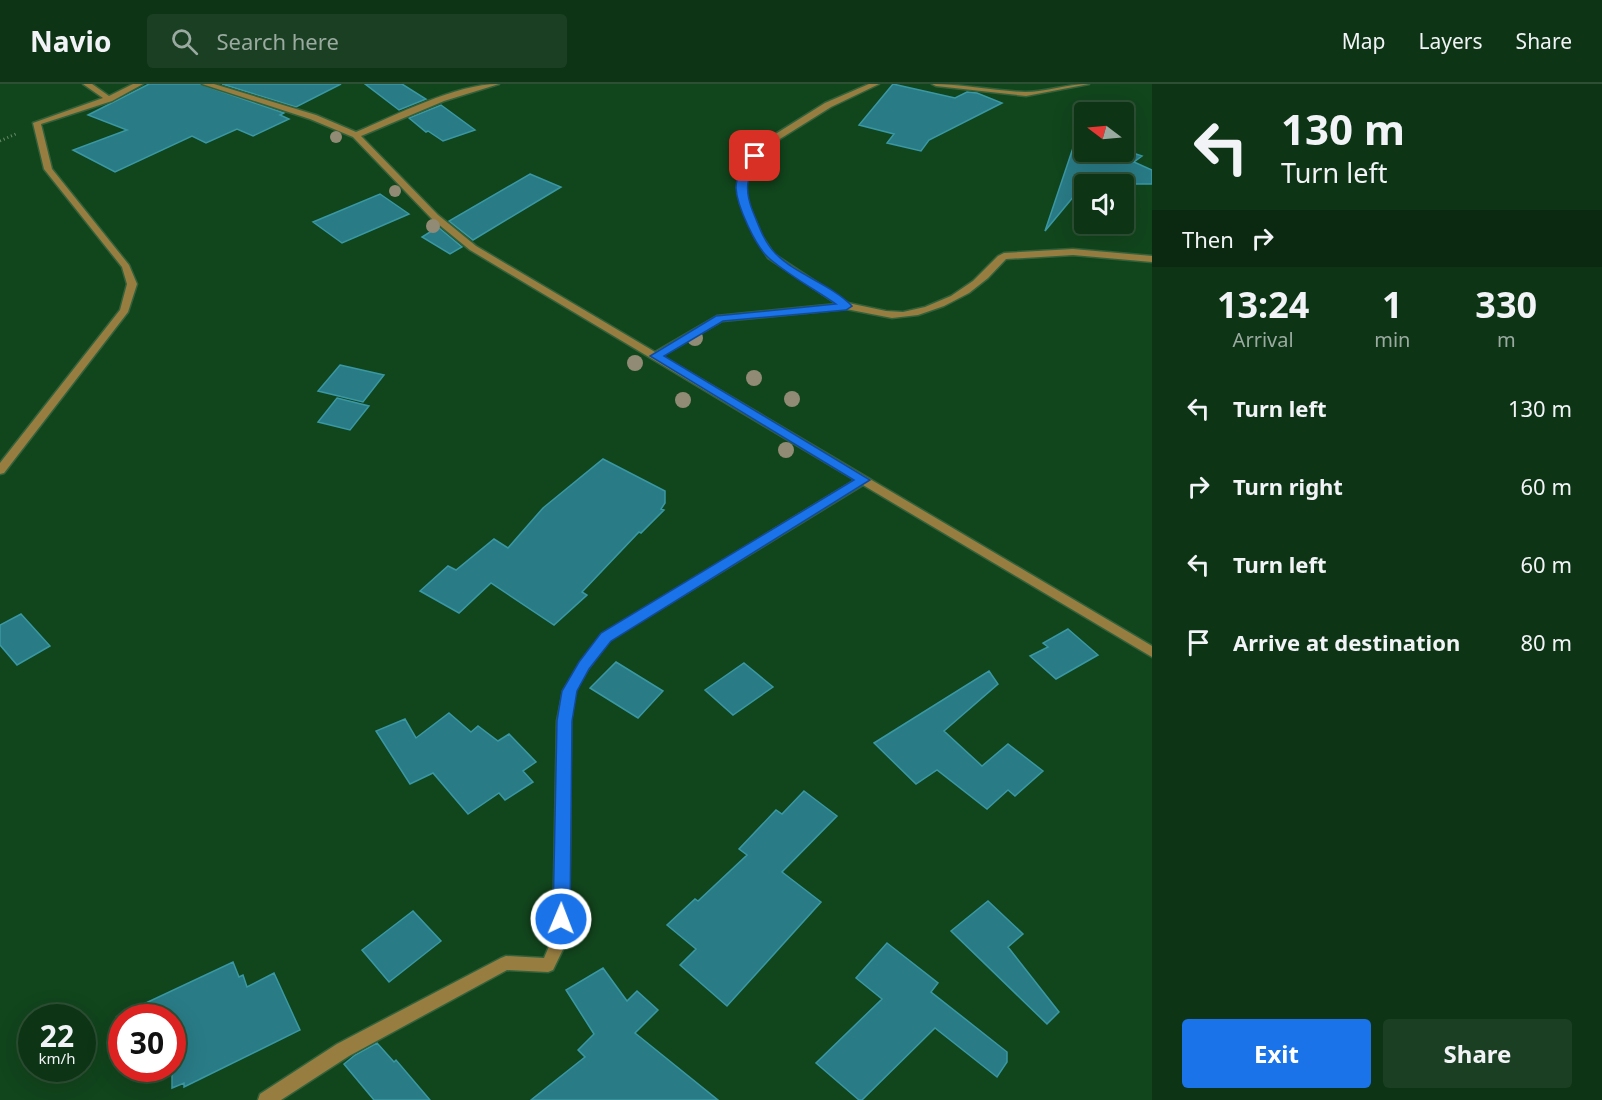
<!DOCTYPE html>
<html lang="en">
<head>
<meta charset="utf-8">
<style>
	:root { --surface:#0d3415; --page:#1b3f22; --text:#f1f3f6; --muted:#9aaaa0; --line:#2d4f34; --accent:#1a73e8 }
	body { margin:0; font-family:"Noto Sans",sans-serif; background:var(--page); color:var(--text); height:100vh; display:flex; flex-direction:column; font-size:22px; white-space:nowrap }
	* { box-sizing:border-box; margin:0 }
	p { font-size:20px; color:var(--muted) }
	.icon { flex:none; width:33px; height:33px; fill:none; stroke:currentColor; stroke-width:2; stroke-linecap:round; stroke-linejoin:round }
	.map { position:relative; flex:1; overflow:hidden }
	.details { display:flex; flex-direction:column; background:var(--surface); width:450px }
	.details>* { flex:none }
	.top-card { background:#0d3415; color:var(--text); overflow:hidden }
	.needle { width:39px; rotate:286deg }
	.fabs { position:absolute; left:1074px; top:18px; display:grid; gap:12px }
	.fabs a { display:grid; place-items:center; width:60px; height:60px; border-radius:6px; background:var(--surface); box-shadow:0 6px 24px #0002,0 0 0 2px var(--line); font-size:30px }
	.speed { position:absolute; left:18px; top:920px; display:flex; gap:12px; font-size:30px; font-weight:700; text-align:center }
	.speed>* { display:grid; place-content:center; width:78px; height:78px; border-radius:50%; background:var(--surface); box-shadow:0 6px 24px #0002,0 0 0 2px var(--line); line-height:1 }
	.speed small { font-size:15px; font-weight:400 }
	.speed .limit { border:9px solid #d22; background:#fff; color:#111 }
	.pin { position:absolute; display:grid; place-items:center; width:51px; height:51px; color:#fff; margin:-26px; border-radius:12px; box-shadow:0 3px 9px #0006 }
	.me { position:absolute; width:66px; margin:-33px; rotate:1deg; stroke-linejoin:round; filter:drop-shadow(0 0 4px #0008) }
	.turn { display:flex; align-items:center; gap:21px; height:126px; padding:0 30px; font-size:27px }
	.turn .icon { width:78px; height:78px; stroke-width:2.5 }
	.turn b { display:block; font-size:42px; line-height:51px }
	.then { display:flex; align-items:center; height:57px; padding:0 30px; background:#0003; gap:12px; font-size:22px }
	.eta { display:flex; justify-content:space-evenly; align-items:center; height:102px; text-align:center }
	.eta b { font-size:36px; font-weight:700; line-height:42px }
	.primary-button { display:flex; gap:12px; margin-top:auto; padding:12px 30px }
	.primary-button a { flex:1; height:69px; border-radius:6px; background:var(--accent); color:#fff; font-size:24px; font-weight:700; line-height:69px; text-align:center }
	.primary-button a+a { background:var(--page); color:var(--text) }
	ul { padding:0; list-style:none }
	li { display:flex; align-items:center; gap:18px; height:78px; padding:0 30px }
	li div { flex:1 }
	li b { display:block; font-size:22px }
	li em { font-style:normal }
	header { display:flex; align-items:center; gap:36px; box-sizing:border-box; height:84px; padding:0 30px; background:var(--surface); border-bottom:2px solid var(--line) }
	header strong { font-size:28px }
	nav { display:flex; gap:33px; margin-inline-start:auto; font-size:21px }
	.search { width:420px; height:54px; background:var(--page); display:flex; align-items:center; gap:15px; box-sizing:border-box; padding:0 21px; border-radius:6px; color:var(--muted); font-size:22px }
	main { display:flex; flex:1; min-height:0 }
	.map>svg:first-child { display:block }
</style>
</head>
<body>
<header>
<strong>Navio</strong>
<div class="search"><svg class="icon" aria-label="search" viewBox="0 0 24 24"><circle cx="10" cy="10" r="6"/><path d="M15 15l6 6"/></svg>Search here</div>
<nav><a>Map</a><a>Layers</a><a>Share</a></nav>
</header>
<main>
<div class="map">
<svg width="1152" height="1016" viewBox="0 0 1152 1016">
	<rect width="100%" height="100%" fill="#11451c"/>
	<!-- building -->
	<path fill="#297b86" stroke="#3a98a4" stroke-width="1.5" d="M149,0H200L284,29L280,31L289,35L253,52L237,45L206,59L192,52L115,88L73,66L127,46L88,31Z
		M222,0H341L296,23Z
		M365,0H402L426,15L399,26Z
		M893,0L955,14L967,8L977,9L1002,19L929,56L921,67L887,59L894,50L859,41Z
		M441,21L475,46L443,57L428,47L426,48L409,34Z
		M1077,52L1084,54V68L1124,66L1142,72L1134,78L1152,86V100H1084L1045,147Z
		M530,90L561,103L473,156L449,137Z
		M380,110L409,130L342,159L313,138Z
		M438,143L462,163L450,170L422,153Z
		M340,281L384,291L363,318L318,307Z
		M337,314L369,322L350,346L318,338Z
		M603,375L665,407V419L661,425L664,426L641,449L639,448L582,508L587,511L554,541L491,499L459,529L420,507L448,482L456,486L494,455L508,464L543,424Z
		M21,530L50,562L17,581L0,561V541Z
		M1068,545L1098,571L1056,595L1030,572L1048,563L1043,559Z
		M616,578L663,607L638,634L590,604Z
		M744,579L773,603L733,631L705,606Z
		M989,587L998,600L944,647L982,682L1008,660L1043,687L1015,712L1008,706L987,725L937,686L916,700L874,659Z
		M449,629L471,648L478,642L498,657L509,650L536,678L523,687L533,698L505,716L499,709L468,730L433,689L410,700L376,647L405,635L416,654Z
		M804,707L837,732L782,788L821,818L727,922L680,881L696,865L667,841L695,815L698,817L747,771L739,765L776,726L782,730Z
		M988,817L1023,850L1008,863L1059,928L1047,940L951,847Z
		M413,827L441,857L389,898L362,866Z
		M887,859L938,899L931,908L1007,968V978L997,993L935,944L862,1016H859L816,979L882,915L856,894Z
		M233,878L239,893L243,891L247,903L274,889L300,946L184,1003V999L172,1004V933H116Z
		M603,884L627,917L637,907L658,926L635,949L718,1016H531L585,973L578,966L594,950L566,906Z
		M377,959L394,978L396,976L430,1016H374L344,980L355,971Z"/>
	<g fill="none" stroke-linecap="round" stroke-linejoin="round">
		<defs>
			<path id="minor" d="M83,0H92L109,12L133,0H143L112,17L41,40L52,85L129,181L137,200L128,228L4,389L0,390V379L120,226L127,200L122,183L44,85L33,39L103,14Z
				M202,0H214L316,31L356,48C397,31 455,0 499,0L444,17L361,52L438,131L476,162L655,268L717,232L837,220L768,174L754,152L740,119L737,103L742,84L761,59L825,19L869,0H879L831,23L767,63L750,84L745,103L748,119L762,152L774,170L848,219L886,227L903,228L925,223L951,212L973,197L998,172L1004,169L1073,165L1152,172V178L1073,171L1006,175L988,194L969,209L944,222L918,231L892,234L846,225L722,237L662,272L1152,562V573L863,401L610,556L588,585L575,608L571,637L569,853L553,886L548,888L507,886L349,972L281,1016H258L260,1010L337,960L501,874L506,872L544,874L553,853L557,637L563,607L580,579L602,550L855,396L470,166L432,135L353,53L310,35Z
				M932,0C963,0 994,7 1025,8C1046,8 1067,0 1089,0L1026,12L936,2Z"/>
		</defs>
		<!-- minor casing -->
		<use href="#minor" stroke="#32623c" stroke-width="3"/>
		<!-- path -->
		<path stroke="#658d6b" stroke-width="3" stroke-dasharray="1 3" stroke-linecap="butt" d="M0,57L18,49"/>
		<!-- minor -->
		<use href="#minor" fill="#977d40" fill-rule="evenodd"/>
	</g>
	<!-- trees -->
	<g fill="#918a74">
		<circle cx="336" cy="53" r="6"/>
		<circle cx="395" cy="107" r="6"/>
		<circle cx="433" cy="142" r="7"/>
		<circle cx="695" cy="254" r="8"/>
		<circle cx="635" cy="279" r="8"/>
		<circle cx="754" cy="294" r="8"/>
		<circle cx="792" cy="315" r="8"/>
		<circle cx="683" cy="316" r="8"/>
		<circle cx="786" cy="366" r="8"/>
	</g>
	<!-- route -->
	<path fill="#1a73e8" stroke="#114b97" stroke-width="1.5" d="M752,70L760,72C746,92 744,106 753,128C759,142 764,158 775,169C796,191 831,200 852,222L846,226L723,237L664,272L870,396L611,557L589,585L577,607L572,637L570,835L567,841L561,843L555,841L553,835L557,637L562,607L579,578L601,549L854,396L650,272L716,232L836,220C814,205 790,192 770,175C756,164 737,122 736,104C736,91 745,80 752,70Z"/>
</svg>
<div class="fabs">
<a><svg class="needle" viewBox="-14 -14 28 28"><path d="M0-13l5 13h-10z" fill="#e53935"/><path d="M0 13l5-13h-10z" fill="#9aaaa0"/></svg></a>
<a><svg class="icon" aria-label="sound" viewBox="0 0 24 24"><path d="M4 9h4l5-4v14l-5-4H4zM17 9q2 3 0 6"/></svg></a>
</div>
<div class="speed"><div>22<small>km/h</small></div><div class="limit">30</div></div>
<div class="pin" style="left:755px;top:72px;background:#d93025"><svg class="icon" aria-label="arrive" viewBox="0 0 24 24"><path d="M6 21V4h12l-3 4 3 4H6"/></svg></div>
<svg class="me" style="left:561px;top:835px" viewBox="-20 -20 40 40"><circle r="17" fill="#1a73e8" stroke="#fff" stroke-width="3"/><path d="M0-11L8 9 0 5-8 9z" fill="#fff"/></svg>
</div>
<section class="details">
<div class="top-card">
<div class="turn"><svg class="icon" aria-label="left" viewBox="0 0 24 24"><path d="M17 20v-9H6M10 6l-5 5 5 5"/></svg><div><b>130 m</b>Turn left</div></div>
<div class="then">Then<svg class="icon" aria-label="right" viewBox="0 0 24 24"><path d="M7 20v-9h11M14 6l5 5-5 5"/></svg></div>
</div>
<div class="eta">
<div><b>13:24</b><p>Arrival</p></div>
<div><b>1</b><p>min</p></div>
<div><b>330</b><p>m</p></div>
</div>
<ul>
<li><svg class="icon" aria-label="left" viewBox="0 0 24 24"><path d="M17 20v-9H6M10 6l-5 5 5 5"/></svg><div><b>Turn left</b></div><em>130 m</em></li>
<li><svg class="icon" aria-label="right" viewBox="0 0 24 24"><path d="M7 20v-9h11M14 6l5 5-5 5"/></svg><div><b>Turn right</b></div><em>60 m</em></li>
<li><svg class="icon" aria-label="left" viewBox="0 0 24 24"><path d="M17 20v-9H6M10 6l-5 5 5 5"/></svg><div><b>Turn left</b></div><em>60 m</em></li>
<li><svg class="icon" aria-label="arrive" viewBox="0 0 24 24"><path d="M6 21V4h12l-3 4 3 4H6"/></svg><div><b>Arrive at destination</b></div><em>80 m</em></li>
</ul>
<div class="primary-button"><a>Exit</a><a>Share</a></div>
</section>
</main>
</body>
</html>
